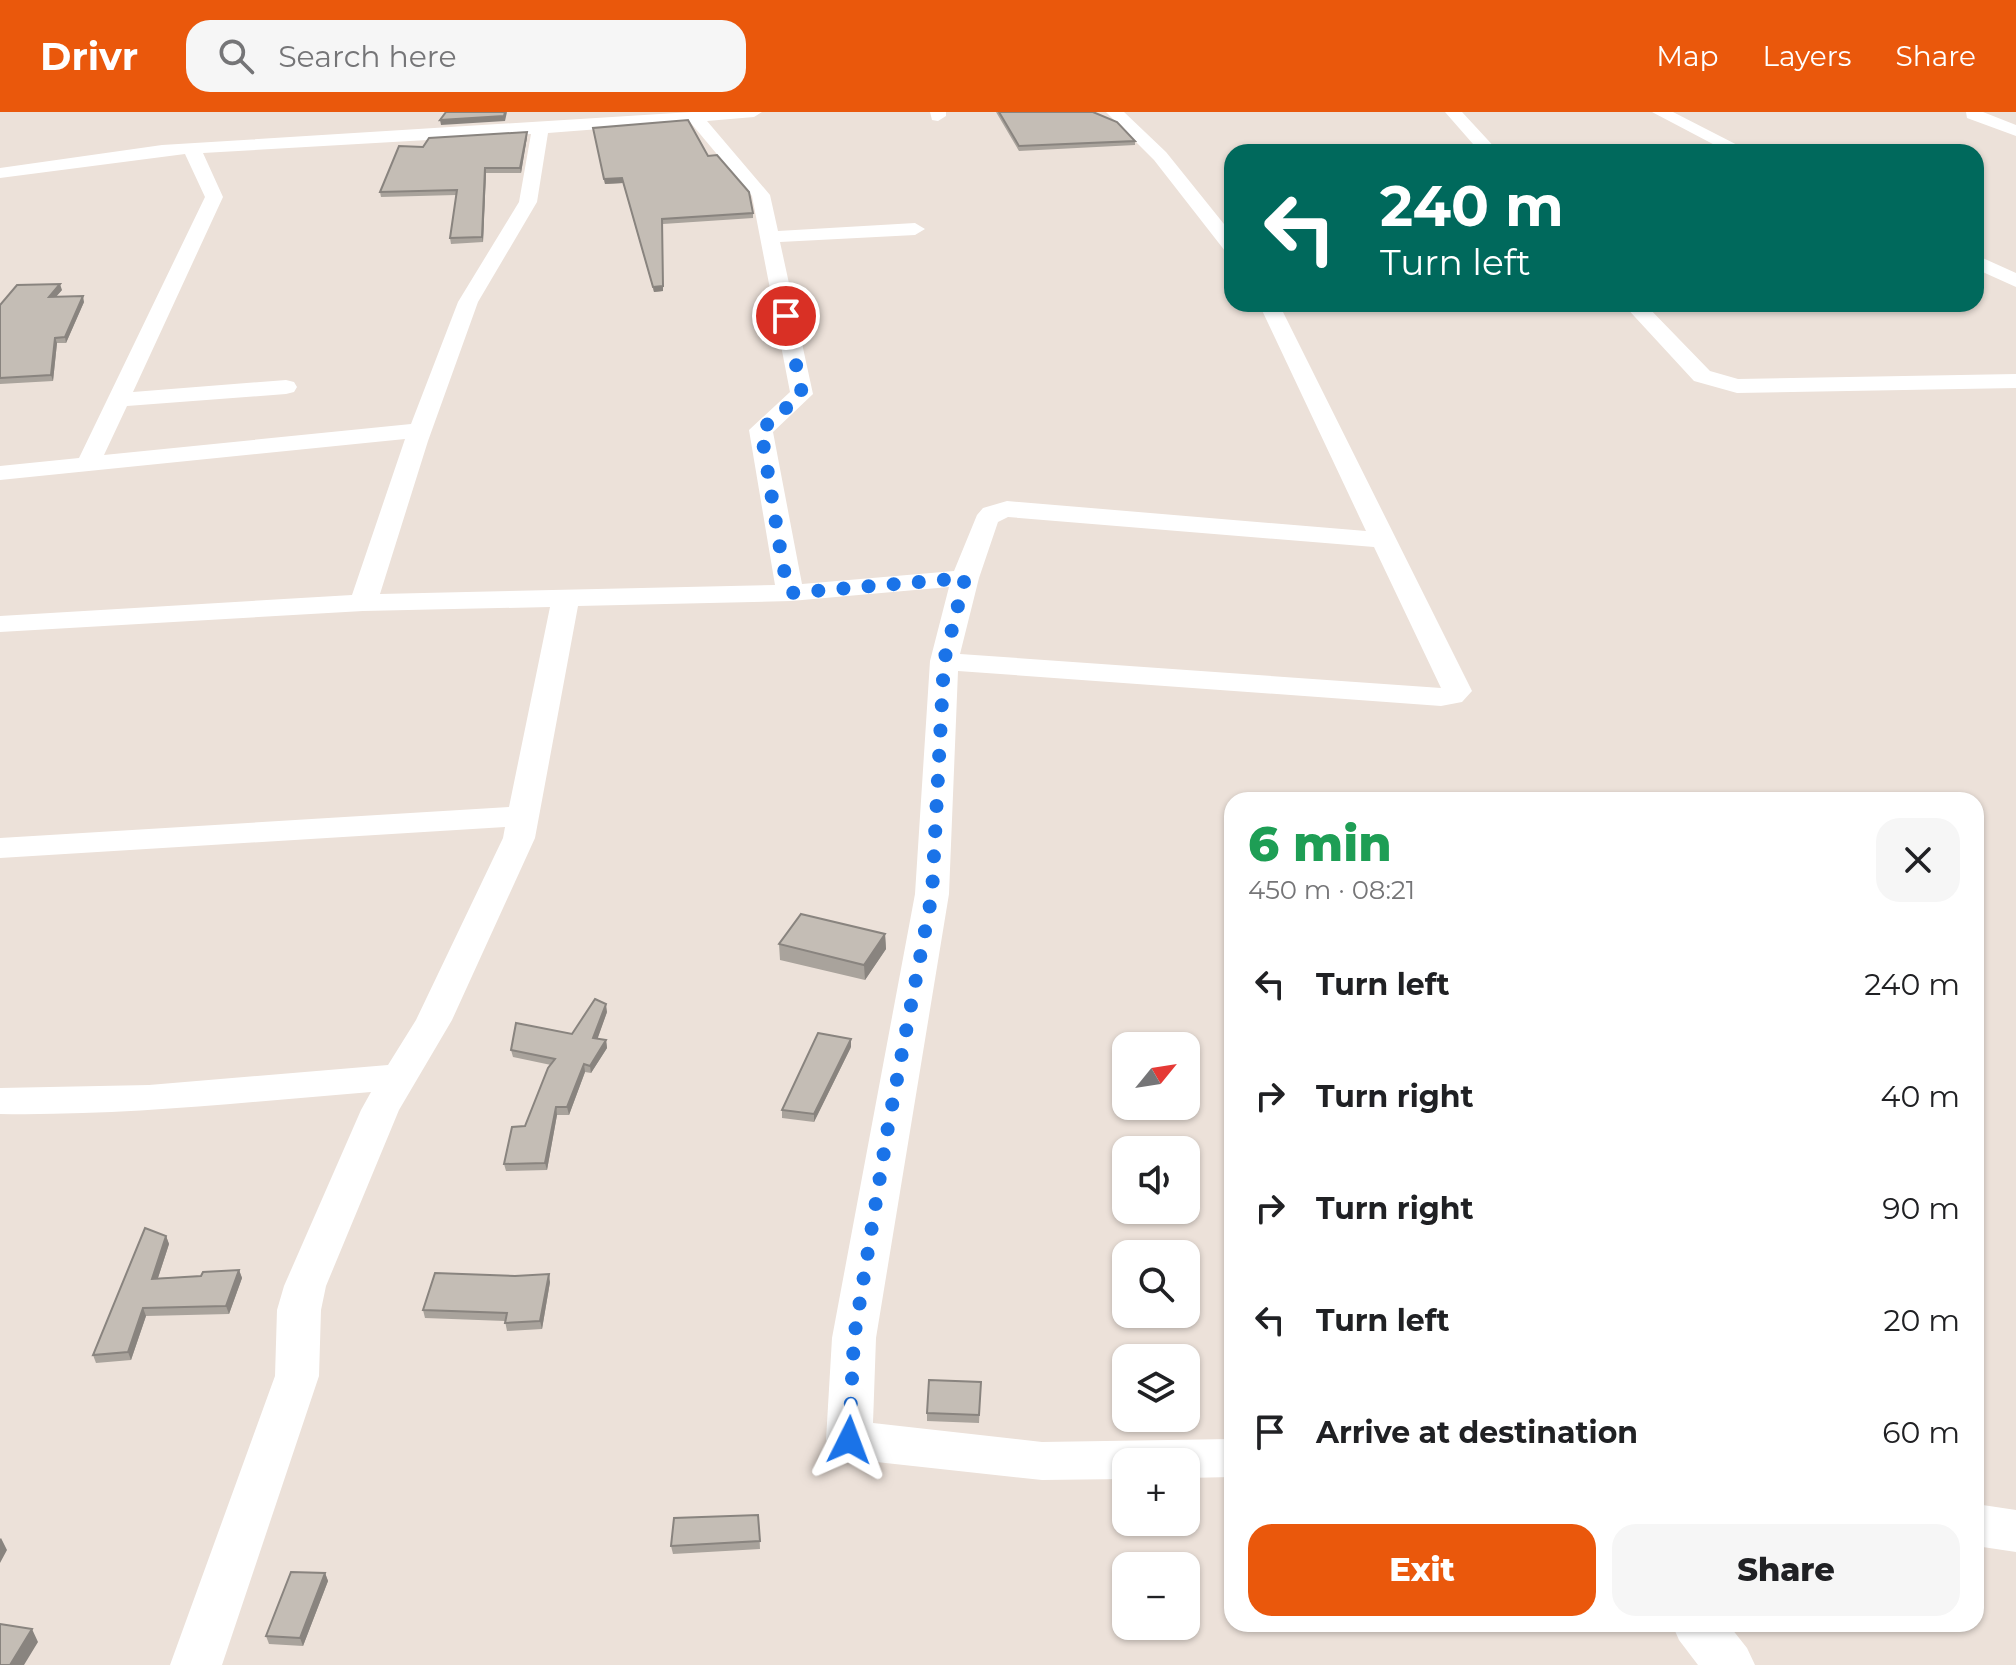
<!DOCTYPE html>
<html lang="en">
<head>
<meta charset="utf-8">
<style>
	:root { --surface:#fff; --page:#f6f6f6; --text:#202124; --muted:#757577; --accent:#ea580c }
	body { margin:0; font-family:Montserrat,sans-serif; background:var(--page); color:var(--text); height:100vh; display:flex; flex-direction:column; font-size:30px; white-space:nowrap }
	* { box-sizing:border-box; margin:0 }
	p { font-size:26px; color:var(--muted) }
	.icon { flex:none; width:44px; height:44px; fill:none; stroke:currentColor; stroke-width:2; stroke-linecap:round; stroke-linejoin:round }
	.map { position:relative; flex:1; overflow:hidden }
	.details { position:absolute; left:1224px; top:680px; width:760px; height:840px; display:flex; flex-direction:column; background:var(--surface); border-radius:24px; box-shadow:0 2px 6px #0004 }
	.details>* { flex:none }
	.banner { position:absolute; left:1224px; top:32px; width:760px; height:168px; border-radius:24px; box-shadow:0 2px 6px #0004; background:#00695c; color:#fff; overflow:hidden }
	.needle { width:52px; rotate:60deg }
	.tools { position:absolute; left:1112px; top:920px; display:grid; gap:16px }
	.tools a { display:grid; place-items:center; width:88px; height:88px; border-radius:16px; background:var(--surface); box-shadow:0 2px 6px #0004; font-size:40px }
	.pin { position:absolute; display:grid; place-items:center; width:68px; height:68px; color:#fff; margin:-34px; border:4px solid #fff; border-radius:50%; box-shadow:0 2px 8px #0007 }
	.me { position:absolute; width:88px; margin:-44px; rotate:3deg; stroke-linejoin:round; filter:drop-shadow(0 0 6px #0008) }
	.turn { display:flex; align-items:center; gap:28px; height:168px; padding:0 24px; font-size:36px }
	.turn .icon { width:104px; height:104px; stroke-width:2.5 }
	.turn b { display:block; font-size:56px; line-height:68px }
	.round { display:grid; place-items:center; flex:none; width:84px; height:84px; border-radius:24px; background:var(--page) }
	.summary { display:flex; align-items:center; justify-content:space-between; height:136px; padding:0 24px }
	h1 { font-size:48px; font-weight:800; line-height:60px; color:#1e9e55 }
	.cta { display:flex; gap:16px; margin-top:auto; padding:16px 24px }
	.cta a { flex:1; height:92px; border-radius:24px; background:var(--accent); color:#fff; font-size:32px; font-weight:800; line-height:92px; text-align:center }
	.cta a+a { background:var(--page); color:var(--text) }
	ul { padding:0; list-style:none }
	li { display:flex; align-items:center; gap:24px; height:112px; padding:0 24px }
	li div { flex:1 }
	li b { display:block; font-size:30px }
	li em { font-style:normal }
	header { display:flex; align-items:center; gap:48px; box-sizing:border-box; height:112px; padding:0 40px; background:var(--accent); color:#fff }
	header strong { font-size:38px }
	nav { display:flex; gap:44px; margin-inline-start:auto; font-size:28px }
	.search { width:560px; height:72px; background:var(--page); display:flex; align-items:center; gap:20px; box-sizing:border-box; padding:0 28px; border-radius:24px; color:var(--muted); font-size:30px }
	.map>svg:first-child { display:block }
</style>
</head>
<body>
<header>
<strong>Drivr</strong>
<div class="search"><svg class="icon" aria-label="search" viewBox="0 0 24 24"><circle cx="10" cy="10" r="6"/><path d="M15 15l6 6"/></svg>Search here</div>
<nav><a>Map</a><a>Layers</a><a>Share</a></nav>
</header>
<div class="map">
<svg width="2016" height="1553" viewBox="0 0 2016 1553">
	<rect width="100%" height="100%" fill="#ece1d9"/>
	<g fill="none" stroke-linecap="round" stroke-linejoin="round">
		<!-- minor -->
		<path fill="#fff" fill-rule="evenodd" d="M692,0H762L754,5L707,9L770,83L778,119L915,111L925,117L915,123L780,130L813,282L773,320L802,472L954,459L977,403L983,396L1007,389L1366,419L1259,192H1279L1472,579L1462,590L1441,594L958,559L949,782L876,1226L873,1311L1042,1330L1232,1327V1365L1186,1366V1350H1126V1367L1042,1368L849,1347L833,1341L826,1328L832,1226L915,782L930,549L949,475L791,489L578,494L535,726L452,908L399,998L326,1174L321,1198L319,1264L222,1553H170L275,1264L277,1198L284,1174L361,998L371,980C247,990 125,1004 0,1002V976L149,973L388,953L416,908L503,726L505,715L0,746V726L509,695L550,495L363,499L0,520V504L352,483L405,327L0,368V354L79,346L205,85L185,42L0,66V56L162,33ZM690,10L752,84L790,280L749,318L775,473L380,482L428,329L478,190L537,90L548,21ZM531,22L519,90L458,190L411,312L104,343L127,294L286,282L294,280L297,275L294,270L286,268L133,280L223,85L203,41ZM1008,405L1374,435L1441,576L960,542L979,466L998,410Z
			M930,0H946V4L938,9L932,8Z
			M1106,0H1124L1166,40L1232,122V141L1225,139L1154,48Z
			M1445,0H1462L1499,40H1480Z
			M1652,0H1673L1751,40H1728Z
			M1966,0H1983L2016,13V24L1967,6Z
			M1976,143L2016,161V175L1976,157Z
			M1623,192H1645L1710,259L1738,267L2016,262V276L1737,281L1694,269Z
			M1976,1392L2016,1398V1440L1976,1434Z
			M1672,1512H1728L1747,1536L1755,1553H1698L1679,1528Z"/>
	</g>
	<!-- wall -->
	<path fill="#a9a39c" d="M996,0H1093L1135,29V33L1019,39Z
		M594,20L708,44L753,101V106L663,112V179L654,180L623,71L605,72Z
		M527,25L521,61H486L483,130L451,132L450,126L456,83L381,85L380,80L423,35Z
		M62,178L56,185L84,190L66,231H57L53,269L0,272V193Z
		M885,822L886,837L865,868L780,848L779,832Z
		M607,900L597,927L606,928L607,936L591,961L585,960L569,1003H557L547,1058L506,1059L504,1052L525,1014L551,953L513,945L511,938L572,922Z
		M851,935L814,1010L782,1006V998Z
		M166,1124L169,1132L158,1166L201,1164L239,1158L242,1166L229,1202L146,1204L131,1248L96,1251L93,1243Z
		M550,1170L542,1217L507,1219L505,1209L425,1206L423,1198Z
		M981,1270L979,1311L927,1309V1301Z
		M759,1411L760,1437L673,1442L671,1434Z
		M325,1461L328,1469L303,1534L269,1532L266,1524Z"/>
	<!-- shaded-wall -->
	<path fill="#89847f" d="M507,0L505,9L441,13L440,8Z
		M527,20V25L521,61L520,56Z
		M485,56L486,61L483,130L482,125Z
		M622,66L623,71L605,72L604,67Z
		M663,112V179L654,180L653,175Z
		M60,172L62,178L51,190L49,185Z
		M83,184L84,190L66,231L65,225Z
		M55,226L57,231L53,269L51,263Z
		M885,822L886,837L865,868L864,853Z
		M606,892L607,900L595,934L593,926Z
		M851,927V935L814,1010V1002Z
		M606,928L607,936L591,961L590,954Z
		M584,952L585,960L569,1003L567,995Z
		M556,995L557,1003L547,1058L545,1051Z
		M166,1124L169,1132L155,1175L152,1167Z
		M239,1158L242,1166L229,1202L226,1194Z
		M549,1162L550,1170L542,1217L540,1209Z
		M143,1196L146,1204L131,1248L128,1240Z
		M1,1426L7,1438L0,1451V1427Z
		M325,1461L328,1469L303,1534L300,1526Z
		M32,1517L38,1530L24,1553H10Z"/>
	<!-- building -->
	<path fill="#c4bdb5" stroke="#89847f" stroke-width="2" d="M446,0H505L504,4L440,8Z
		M999,0H1093L1117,10L1135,29L1019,34Z
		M688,8L708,44L717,43L749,80L753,101L662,107L663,174L653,175L622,66L604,67L593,16Z
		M527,20L520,56H485L482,125L450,126L457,78L380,80L399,34L423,35L429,26Z
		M60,172L49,185L83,184L65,225L55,226L51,263L0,266V193L17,173Z
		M801,802L885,822L864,853L779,832Z
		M595,887L606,892L593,926L606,928L590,954L584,952L567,995H556L545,1051L504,1052L512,1015L525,1014L548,956L555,947L511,938L516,911L572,922Z
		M818,921L851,927L814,1002L782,998Z
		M145,1116L166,1124L152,1167L201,1164L203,1160L239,1158L226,1194L143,1196L128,1240L93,1243Z
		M435,1161L515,1164L549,1162L540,1209L505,1211L507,1201L423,1198Z
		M929,1268L981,1270L979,1303L927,1301Z
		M758,1403L760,1429L671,1434L674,1406Z
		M291,1460L325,1461L300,1526L266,1524Z
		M0,1512L32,1517L10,1553H0Z"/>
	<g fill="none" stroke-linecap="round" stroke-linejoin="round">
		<!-- route -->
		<path stroke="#1a73e8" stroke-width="14" stroke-dasharray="0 25.2" d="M786,204L802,282L761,318L783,455L791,481L965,466L944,549L932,782L888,1015L854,1226L849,1328"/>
	</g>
</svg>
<div class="tools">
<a><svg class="needle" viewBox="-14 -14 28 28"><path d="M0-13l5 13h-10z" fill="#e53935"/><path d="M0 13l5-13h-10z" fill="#757577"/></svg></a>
<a><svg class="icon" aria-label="sound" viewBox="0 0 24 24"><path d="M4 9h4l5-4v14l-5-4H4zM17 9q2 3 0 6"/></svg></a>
<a><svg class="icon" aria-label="search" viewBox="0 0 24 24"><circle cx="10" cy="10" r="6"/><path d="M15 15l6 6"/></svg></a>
<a><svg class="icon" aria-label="layers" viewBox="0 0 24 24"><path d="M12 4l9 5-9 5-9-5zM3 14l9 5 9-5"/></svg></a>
<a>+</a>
<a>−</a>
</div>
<div class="pin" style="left:786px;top:204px;background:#d93025"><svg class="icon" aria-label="arrive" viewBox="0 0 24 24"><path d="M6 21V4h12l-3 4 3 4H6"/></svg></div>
<svg class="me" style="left:849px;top:1328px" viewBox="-20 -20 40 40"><path d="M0-17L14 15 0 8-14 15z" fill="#1a73e8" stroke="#fff" stroke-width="4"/></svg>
<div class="banner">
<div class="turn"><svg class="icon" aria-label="left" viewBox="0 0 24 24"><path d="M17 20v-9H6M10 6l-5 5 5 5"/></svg><div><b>240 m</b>Turn left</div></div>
</div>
<section class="details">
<div class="summary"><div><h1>6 min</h1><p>450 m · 08:21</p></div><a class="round"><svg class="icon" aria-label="close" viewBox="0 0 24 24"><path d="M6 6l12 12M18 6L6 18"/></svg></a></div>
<ul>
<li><svg class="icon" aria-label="left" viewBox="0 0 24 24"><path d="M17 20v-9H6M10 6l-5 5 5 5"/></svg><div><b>Turn left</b></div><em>240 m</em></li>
<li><svg class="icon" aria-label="right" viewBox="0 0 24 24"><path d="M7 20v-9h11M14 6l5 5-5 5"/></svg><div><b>Turn right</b></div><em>40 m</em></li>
<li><svg class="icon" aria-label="right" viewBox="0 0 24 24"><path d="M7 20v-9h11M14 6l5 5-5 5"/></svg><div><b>Turn right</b></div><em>90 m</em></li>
<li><svg class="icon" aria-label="left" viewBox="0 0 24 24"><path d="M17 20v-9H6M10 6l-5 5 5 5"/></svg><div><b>Turn left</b></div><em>20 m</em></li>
<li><svg class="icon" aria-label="arrive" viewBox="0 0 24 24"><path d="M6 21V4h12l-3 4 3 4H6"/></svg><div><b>Arrive at destination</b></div><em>60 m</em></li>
</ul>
<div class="cta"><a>Exit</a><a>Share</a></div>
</section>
</div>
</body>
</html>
